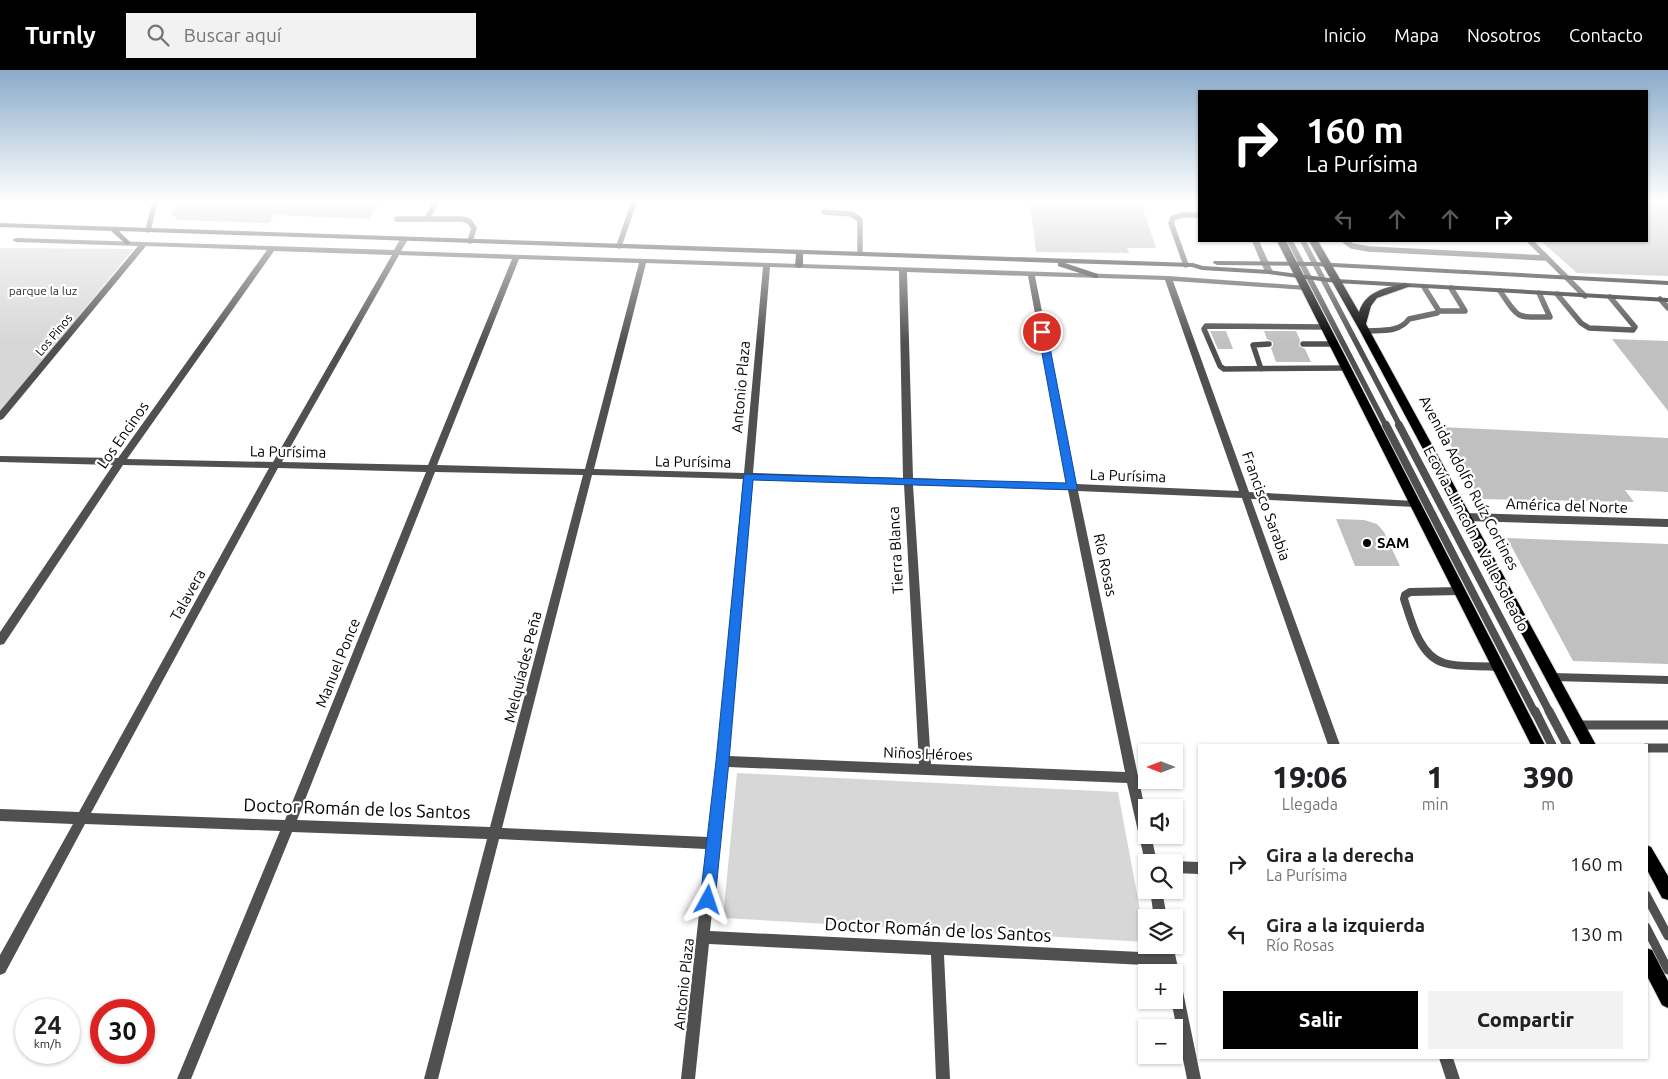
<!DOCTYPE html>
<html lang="es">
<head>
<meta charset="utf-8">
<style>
	:root { --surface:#fff; --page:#f2f2f2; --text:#202124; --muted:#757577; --accent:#000 }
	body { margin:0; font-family:Ubuntu,sans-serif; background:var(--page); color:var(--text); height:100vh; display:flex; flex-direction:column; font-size:19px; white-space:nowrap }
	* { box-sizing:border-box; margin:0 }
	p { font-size:16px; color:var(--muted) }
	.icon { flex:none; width:28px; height:28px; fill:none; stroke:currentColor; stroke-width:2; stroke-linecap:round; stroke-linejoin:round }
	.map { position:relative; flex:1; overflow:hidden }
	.drawer { position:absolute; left:1198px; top:674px; width:450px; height:315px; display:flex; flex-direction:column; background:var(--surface); border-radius:0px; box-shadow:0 1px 4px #0004 }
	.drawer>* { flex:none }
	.guide { position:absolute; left:1198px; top:20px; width:450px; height:152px; border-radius:0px; box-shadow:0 1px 4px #0004; background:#000; color:#fff; overflow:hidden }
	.needle { width:32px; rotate:270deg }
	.fabs { position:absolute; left:1138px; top:674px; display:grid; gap:10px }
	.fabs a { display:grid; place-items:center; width:45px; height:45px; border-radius:0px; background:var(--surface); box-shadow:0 1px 4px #0004; font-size:25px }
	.speed { position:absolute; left:15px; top:929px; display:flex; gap:10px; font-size:25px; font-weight:700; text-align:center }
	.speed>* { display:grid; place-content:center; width:65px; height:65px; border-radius:50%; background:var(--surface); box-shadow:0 1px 4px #0004; line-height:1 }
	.speed small { font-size:12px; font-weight:400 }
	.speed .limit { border:8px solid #d22; background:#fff; color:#111 }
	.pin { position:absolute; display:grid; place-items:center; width:42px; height:42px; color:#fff; margin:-21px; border:2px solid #fff; border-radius:50%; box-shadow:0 1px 5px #0007 }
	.me { position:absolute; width:55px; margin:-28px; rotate:5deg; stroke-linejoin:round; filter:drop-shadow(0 0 4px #0008) }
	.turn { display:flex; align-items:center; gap:18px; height:105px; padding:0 25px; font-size:22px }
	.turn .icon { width:65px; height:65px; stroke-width:2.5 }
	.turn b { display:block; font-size:35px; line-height:42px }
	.lanes { display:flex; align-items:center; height:48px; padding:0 25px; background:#0003; justify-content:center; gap:25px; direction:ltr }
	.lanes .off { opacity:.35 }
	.eta { display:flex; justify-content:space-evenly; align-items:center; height:85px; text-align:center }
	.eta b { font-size:30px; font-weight:800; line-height:35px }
	.primary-button { display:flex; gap:10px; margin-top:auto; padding:10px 25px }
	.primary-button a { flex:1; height:58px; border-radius:0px; background:var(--accent); color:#fff; font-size:20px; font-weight:800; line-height:58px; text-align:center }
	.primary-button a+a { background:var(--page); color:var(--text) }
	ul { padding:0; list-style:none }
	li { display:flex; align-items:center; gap:15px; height:70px; padding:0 25px }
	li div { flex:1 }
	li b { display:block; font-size:19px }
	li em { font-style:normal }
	header { display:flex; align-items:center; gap:30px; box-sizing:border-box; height:70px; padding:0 25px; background:var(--accent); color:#fff }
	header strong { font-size:24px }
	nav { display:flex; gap:28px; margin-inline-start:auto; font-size:18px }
	.search { width:350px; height:45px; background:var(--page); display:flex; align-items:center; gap:12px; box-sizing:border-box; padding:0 18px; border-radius:0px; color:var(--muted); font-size:19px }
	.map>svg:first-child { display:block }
</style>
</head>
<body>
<header>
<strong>Turnly</strong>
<div class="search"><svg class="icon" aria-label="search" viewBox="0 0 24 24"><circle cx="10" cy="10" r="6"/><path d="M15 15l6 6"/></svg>Buscar aquí</div>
<nav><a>Inicio</a><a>Mapa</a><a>Nosotros</a><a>Contacto</a></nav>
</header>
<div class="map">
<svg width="1668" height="1009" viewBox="0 0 1668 1009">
	<rect width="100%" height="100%" fill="#fff"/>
	<!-- green -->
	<path fill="#d7d7d7" d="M0,178L133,179L0,345Z
		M737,703L1118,722L1146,872L723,848Z"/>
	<!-- building -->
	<path fill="#c0c0c0" d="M181,132H380L369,149L274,145L269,153L178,150L171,143Z
		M1030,132H1141L1156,178H1127L1129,183L1036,182Z
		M1646,132H1668V206L1577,203L1541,171H1646Z
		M1210,261H1226L1233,279H1218Z
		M1264,261H1296L1300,270L1299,276L1305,279L1311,292H1276L1271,278L1273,276V272L1267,269Z
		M1612,269L1668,271V341Z
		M1441,357L1668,368V422L1625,420L1634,432L1480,429Z
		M1336,449L1364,450L1377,454L1384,462L1400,496H1355Z
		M1507,468L1668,474V594L1573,591Z"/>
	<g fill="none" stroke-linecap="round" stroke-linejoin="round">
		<defs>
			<path id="primary" d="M1277,171H1286L1545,675H1531Z
				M1309,171H1318L1359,242C1366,220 1386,218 1406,213L1411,216L1377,228L1371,236L1366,254L1596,675H1581L1360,261Z
				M1646,775L1651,777L1668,806V830L1662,828L1646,798Z
				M1646,878L1652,880L1668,911V938L1662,935L1646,904Z"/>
		</defs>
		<!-- primary casing -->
		<use href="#primary" stroke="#dbdbdb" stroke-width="2"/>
		<!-- lane-far2 -->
		<path stroke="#505050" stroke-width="5.5" d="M824,142L852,144L860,150V183
			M397,149H462L469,151L474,158L470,171
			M427,149L436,132
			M148,160L155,132
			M1290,171L1386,356
			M1303,171L1400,356
			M1345,171L1352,176L1369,179L1546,188
			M1530,171L1585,226
			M619,176L634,132
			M1186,195L1171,153L1173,148L1182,145H1199
			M1500,221C1520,250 1515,247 1550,247L1539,223
			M1557,224L1581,253L1589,258L1633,260L1635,257L1610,227
			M1660,229L1668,238
			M1439,241H1465L1451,218
			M1325,257L1206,256L1204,259L1220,296L1224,299L1346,298
			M1365,261C1381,260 1399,263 1409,249L1437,243L1439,241L1424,217
			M1303,274H1333
			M1261,299L1253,275L1269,274"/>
		<!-- lane-far1 -->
		<path stroke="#505050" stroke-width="8" d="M1386,355L1535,643
			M1399,355L1550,643
			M1466,447L1668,453
			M1460,521L1410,522L1405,525L1404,529C1411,550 1419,586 1444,593C1460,598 1481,595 1498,597
			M1552,607L1668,610"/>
		<!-- lane -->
		<path stroke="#505050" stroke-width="9" d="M1535,641L1552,675
			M1549,641L1567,675
			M1578,655H1668
			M1646,678H1668
			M1646,825L1668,866
			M1646,857L1668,900"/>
		<!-- street -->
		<path fill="#505050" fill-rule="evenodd" d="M402,166L409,168L401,181L1168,206L1308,216L1309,218L1305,220L1173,211L1249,422L1415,431L1420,434L1415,437L1251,429L1340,675H1328L1242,428L1078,421L1146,744V765H1151L1157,792H1146V796L1145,792L1127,713L728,697L710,861L1161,883L1159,875H1173L1179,902L1177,906L1181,912L1201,1009H1187L1171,930H1174V902H1166L1164,896L944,885L950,1009H936L931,885L709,874L695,1009H681L706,779L499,769L438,1009H424L487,769L292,762L191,1009H177L280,761L85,754L5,903L0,905V885L73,754L0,751V739L79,742L269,398L123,395L4,574L0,575V562L113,395L0,392V386L118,388L267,180L146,176L3,349L0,350V341L138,176L16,172L12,170L16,168L394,180ZM274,181L392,185L273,392L127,389ZM399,185L512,189L428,395L282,392ZM519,189L639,193L585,399L437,395ZM646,193L763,197L744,403L594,399ZM770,197L899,201L903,408L753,403ZM907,202L1028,206L1067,414L913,408ZM1035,206L1165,210L1239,421L1076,414ZM278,398L426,402L285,750L91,743ZM435,402L583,405L490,757L297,750ZM592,405L743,409L717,691L708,767L502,758ZM753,410L904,414L919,694L729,686ZM913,415L1068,420L1125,702L931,694Z
			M1252,171H1259L1273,202L1272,204H1269L1265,202Z
			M1174,791L1199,792V804L1174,803V792H1170Z
			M1150,820H1162L1167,848H1154Z
			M1439,988H1453L1460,1009H1446Z"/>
		<!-- secondary -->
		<path fill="#1d1d1d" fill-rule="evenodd" d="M0,153L1193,193L1203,196L1269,200L1336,209L1668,228V232L1336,213L1269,204L1202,200L1192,197L1065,193L1098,204V208H1095L1058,196V193L803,184V196L799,198L795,196L796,184L119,161L131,173L127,175L111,161L0,157Z
			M1214,191L1315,192L1668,211V215L1315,196L1217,195L1213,193Z"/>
		<!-- primary -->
		<use href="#primary" fill="#000" fill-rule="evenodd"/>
	</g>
	<!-- sky -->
	<linearGradient id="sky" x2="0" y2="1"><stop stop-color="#8aabca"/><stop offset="0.48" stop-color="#fff"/><stop offset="1" stop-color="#fff" stop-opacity="0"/></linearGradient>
	<rect width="1668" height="273" fill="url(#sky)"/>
	<!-- route -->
	<path fill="#1a73e8" stroke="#114b97" d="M1042,259L1047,262L1077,417L1076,420L753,410L729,691L715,830L713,835L708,837L702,835L700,830L716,691L744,404L1066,413L1038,262Z"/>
	<!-- markers -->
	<circle fill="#000" stroke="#fff" stroke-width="2" cx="1367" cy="473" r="5"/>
	<g text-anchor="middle" stroke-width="4.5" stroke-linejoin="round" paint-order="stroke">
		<!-- far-park labels -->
		<g font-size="12" fill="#2e2e2e" stroke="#fff">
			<text x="43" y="225">parque la luz</text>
		</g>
		<!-- far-street labels -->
		<g font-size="12" fill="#000" stroke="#fff">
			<text transform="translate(54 265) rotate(-50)" y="4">Los Pinos</text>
		</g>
		<!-- street labels -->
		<g font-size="15" fill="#000" stroke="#fff">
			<text transform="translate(741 317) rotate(-85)" y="5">Antonio Plaza</text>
			<text transform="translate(123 365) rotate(-55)" y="5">Los Encinos</text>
			<text transform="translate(288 382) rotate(1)" y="5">La Purísima</text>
			<text transform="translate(693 392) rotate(1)" y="5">La Purísima</text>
			<text transform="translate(1128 406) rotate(2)" y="5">La Purísima</text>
			<text transform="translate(1469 413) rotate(62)" y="5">Avenida Adolfo Ruíz Cortines</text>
			<text transform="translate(1266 436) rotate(70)" y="5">Francisco Sarabia</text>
			<text transform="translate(1567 436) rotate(2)" y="5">América del Norte</text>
			<text transform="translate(1476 469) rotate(62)" y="5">Ecovía - Lincoln a Valle Soleado</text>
			<text transform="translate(896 480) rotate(-93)" y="5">Tierra Blanca</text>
			<text transform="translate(1105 495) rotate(78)" y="5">Río Rosas</text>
			<text transform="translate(188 525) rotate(-61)" y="5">Talavera</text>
			<text transform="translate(338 593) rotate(-68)" y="5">Manuel Ponce</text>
			<text transform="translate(523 597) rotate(-76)" y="5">Melquíades Peña</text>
			<text transform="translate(928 684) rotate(2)" y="5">Niños Héroes</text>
			<text transform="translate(684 914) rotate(-84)" y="5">Antonio Plaza</text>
		</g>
		<!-- poi labels -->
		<g font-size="15" font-weight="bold" fill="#000" stroke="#fff" text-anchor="start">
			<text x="1377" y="478">SAM</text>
		</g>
		<!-- near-street labels -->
		<g font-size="18" fill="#000" stroke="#fff">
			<text transform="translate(357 739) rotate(2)" y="6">Doctor Román de los Santos</text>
			<text transform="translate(938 860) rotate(3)" y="6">Doctor Román de los Santos</text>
		</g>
	</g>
</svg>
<div class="fabs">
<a><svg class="needle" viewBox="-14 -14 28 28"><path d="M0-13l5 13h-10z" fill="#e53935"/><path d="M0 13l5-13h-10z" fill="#757577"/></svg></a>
<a><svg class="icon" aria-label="sound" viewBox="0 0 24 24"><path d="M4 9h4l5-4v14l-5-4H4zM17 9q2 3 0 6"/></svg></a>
<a><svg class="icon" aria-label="search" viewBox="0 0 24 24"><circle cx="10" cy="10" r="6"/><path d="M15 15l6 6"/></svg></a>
<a><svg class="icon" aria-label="layers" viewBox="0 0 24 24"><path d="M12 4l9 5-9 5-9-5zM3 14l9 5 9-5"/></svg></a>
<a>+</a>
<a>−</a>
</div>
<div class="speed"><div>24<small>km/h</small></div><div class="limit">30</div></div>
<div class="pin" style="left:1042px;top:262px;background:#d93025"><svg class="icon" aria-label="arrive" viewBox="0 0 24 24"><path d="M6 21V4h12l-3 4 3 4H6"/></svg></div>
<svg class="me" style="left:708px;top:830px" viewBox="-20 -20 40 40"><path d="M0-17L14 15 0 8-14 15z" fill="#1a73e8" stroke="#fff" stroke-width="4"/></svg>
<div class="guide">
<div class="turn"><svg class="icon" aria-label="right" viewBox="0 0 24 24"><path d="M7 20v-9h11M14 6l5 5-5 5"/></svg><div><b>160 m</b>La Purísima</div></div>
<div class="lanes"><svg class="icon off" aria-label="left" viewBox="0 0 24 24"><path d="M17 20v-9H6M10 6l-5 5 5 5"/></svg><svg class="icon off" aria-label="ahead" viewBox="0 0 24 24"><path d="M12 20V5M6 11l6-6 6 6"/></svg><svg class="icon off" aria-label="ahead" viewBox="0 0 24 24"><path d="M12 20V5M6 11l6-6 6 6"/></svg><svg class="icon" aria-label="right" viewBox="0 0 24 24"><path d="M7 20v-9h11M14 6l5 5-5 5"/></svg></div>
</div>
<section class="drawer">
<div class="eta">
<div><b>19:06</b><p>Llegada</p></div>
<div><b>1</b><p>min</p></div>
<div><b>390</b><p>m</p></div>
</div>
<ul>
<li><svg class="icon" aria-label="right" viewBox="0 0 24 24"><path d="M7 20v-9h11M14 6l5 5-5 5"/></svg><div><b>Gira a la derecha</b><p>La Purísima</p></div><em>160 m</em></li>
<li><svg class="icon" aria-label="left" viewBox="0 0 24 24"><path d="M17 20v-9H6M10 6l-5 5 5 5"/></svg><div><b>Gira a la izquierda</b><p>Río Rosas</p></div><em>130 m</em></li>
</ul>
<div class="primary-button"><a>Salir</a><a>Compartir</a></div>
</section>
</div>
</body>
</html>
